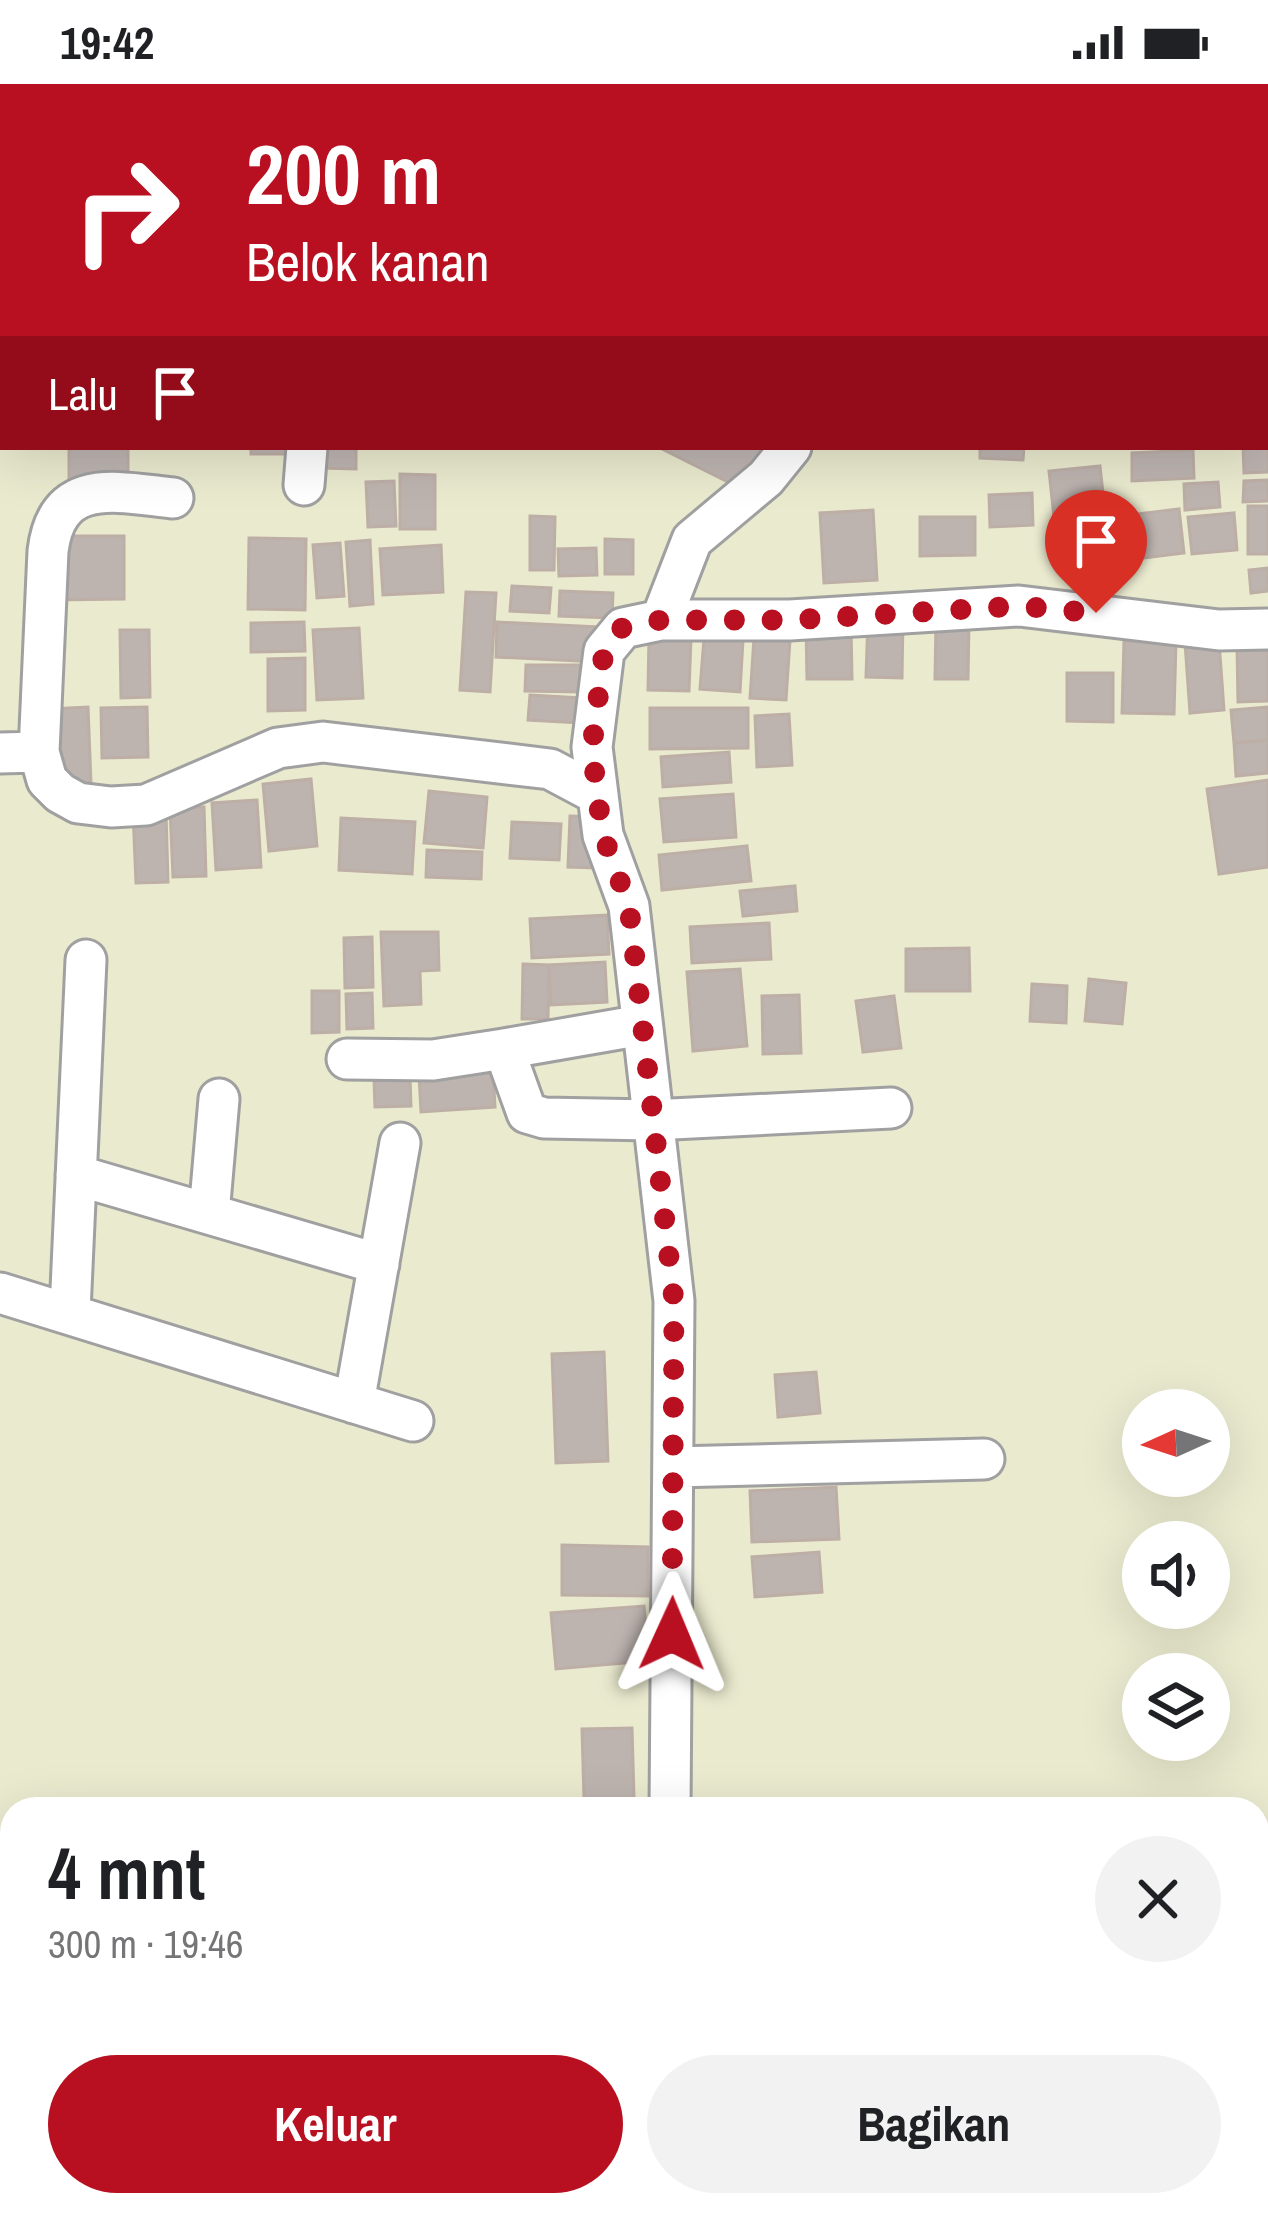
<!DOCTYPE html>
<html lang="id">
<head>
<meta charset="utf-8">
<style>
	:root { --surface:#fff; --page:#f2f2f2; --text:#202124; --muted:#757577; --accent:#b91021 }
	body { margin:0; font-family:"Archivo Narrow",sans-serif; background:var(--page); color:var(--text); height:100vh; display:flex; flex-direction:column; font-size:45px; white-space:nowrap }
	* { box-sizing:border-box; margin:0 }
	p { font-size:39px; color:var(--muted) }
	.icon { flex:none; width:66px; height:66px; fill:none; stroke:currentColor; stroke-width:2; stroke-linecap:round; stroke-linejoin:round }
	.map { position:relative; flex:1; overflow:hidden }
	.sheet { position:absolute; left:0px; top:1713px; width:1269px; height:420px; display:flex; flex-direction:column; background:var(--surface); border-radius:36px 36px 0 0; box-shadow:0 12px 48px #0002 }
	.sheet>* { flex:none }
	.guide { position:absolute; left:0px; top:0px; width:1269px; height:366px; box-shadow:0 12px 48px #0002; background:#b91021; color:#fff; overflow:hidden }
	.needle { width:78px; rotate:267deg }
	.controls { position:absolute; left:1122px; top:1305px; display:grid; gap:24px }
	.controls a { display:grid; place-items:center; width:108px; height:108px; border-radius:50%; background:var(--surface); box-shadow:0 12px 48px #0002; font-size:60px }
	.pin { position:absolute; display:grid; place-items:center; width:102px; height:102px; color:#fff; margin:-123px -51px; border-radius:50% 50% 50% 0; rotate:-45deg; box-shadow:0 0 12px #0007 }
	.pin .icon { rotate:45deg }
	.me { position:absolute; width:132px; margin:-66px; rotate:1deg; stroke-linejoin:round; filter:drop-shadow(0 0 9px #0008) }
	.turn { display:flex; align-items:center; gap:42px; height:252px; padding:0 48px; font-size:54px }
	.turn .icon { width:156px; height:156px; stroke-width:2.5 }
	.turn b { display:block; font-size:84px; line-height:102px }
	.then { display:flex; align-items:center; height:114px; padding:0 48px; background:#0003; gap:24px; font-size:45px }
	.round { display:grid; place-items:center; flex:none; width:126px; height:126px; border-radius:63px; background:var(--page) }
	.summary { display:flex; align-items:center; justify-content:space-between; height:204px; padding:0 48px }
	h1 { font-size:72px; font-weight:700; line-height:90px }
	.button { display:flex; gap:24px; margin-top:auto; padding:24px 48px }
	.button a { flex:1; height:138px; border-radius:72px; background:var(--accent); color:#fff; font-size:48px; font-weight:700; line-height:138px; text-align:center }
	.button a+a { background:var(--page); color:var(--text) }
	.status { display:flex; justify-content:space-between; align-items:center; height:84px; padding:0 60px; background:var(--surface); direction:ltr }
	.status svg { height:33px; fill:currentColor }
	.map>svg:first-child { display:block }
</style>
</head>
<body>
<div class="status"><b>19:42</b><svg viewBox="0 0 49 12"><path d="M0 12V9h3v3zM5 12V6h3v6zM10 12V3h3v9zM15 12V0h3v12zM26 1h20v11H26zM47 4h2v5h-2z"/></svg></div>
<div class="map">
<svg width="1268" height="2133" viewBox="0 0 1268 2133">
	<rect width="100%" height="100%" fill="#ede8e3"/>
	<!-- farmland -->
	<path fill="#eaeacf" fill-rule="evenodd" d="M0,0H1268V2133H0ZM3,3H1266V363H3ZM1143,1326H1209V1392H1143ZM1143,1458H1209V1524H1143ZM1143,1590H1209V1656H1143ZM12,1725H1257V2121H12Z"/>
	<!-- building -->
	<path fill="#bdb4b0" stroke="#bdaea6" stroke-width="3" d="M1268,353V388L1244,389L1243,363H1266Z
		M69,363H128V404H69Z
		M251,363H298V370H251Z
		M321,363H356V385L320,384Z
		M658,363H765L744,406Z
		M980,363H1024L1023,376L980,374Z
		M1193,366L1194,394L1132,397V369Z
		M1100,382L1105,427L1054,433L1049,387Z
		M400,390L435,391V445H400Z
		M1268,396V417L1243,418L1244,397Z
		M394,397L396,442L368,443L366,398Z
		M1218,398L1220,423L1185,426L1184,400Z
		M1032,409L1033,441L990,443L989,411Z
		M1248,422H1268V470H1248Z
		M1179,425L1184,469L1143,474L1137,430Z
		M873,426L877,496L824,499L820,429Z
		M1234,429L1237,466L1192,470L1188,433Z
		M530,432L555,433L554,486H530Z
		M920,433H975V471L920,472Z
		M51,452H124V515L52,516Z
		M249,454L306,455L305,526L248,525Z
		M605,455L633,456V490H605Z
		M370,456L373,520L350,522L346,458Z
		M340,459L344,512L317,514L313,461Z
		M441,461L443,508L383,511L380,465Z
		M596,464L597,491L559,492L558,465Z
		M1268,484V507L1251,509L1249,486Z
		M512,502L551,504L549,529L510,527Z
		M560,507L613,509L612,534L559,532Z
		M466,508L496,509L490,608L460,606Z
		M868,533H903L902,594L866,593Z
		M304,538L305,567L251,568V539Z
		M497,538L598,543L597,578L496,573Z
		M936,538L969,539L968,595H935Z
		M851,541L852,595H807L806,542Z
		M359,544L363,614L317,616L313,546Z
		M120,546H149L150,613L121,614Z
		M649,553L691,554L689,607L648,606Z
		M704,554L743,556L740,608L700,605Z
		M754,554L790,556L786,616L750,614Z
		M1124,557L1176,558L1174,630L1122,629Z
		M1219,557L1224,626L1190,629L1185,559Z
		M1268,561V617L1238,618L1237,562Z
		M305,574V626L268,627V575Z
		M526,581H580V608L525,607Z
		M1067,589H1113V638L1067,637Z
		M530,611L581,614L580,639L528,636Z
		M88,623L91,699L53,701L50,625Z
		M147,623L148,673L102,674L101,624Z
		M1268,623V656L1234,659L1231,626Z
		M650,624H748V664L650,665Z
		M789,630L792,681L757,683L755,632Z
		M1268,656V689L1236,692L1234,659Z
		M729,668L731,698L663,703L661,673Z
		M311,695L317,762L269,767L263,700Z
		M1268,696V783L1219,790L1207,705Z
		M429,707L487,713L483,764L424,759Z
		M733,710L736,753L664,758L660,715Z
		M257,716L261,783L216,786L212,719Z
		M204,723L206,792L173,793L170,724Z
		M166,728L168,798L136,799L133,729Z
		M570,732L597,733L596,784L568,783Z
		M341,734L415,738L412,790L339,786Z
		M512,738L561,740L559,776L510,774Z
		M747,762L751,797L662,806L659,771Z
		M427,766L482,768L481,795L426,793Z
		M795,802L797,827L743,832L740,807Z
		M607,831L609,870L532,874L530,835Z
		M769,839L771,875L692,879L690,843Z
		M381,848H438L439,886L420,887L421,920L384,922Z
		M372,853L373,903L345,904L344,854Z
		M969,864L970,907H906V865Z
		M605,878L607,918L551,921L549,881Z
		M523,880L549,881L548,935H522Z
		M740,885L747,962L693,967L687,888Z
		M1089,895L1126,899L1122,940L1085,937Z
		M1032,900L1067,902L1066,939L1030,937Z
		M312,907H339V948L312,949Z
		M372,909L373,944L347,945L346,910Z
		M799,911L801,969L763,970L762,912Z
		M894,912L901,964L863,968L856,917Z
		M493,986L495,1023L421,1028L419,991Z
		M410,993L411,1022L375,1023L374,995Z
		M604,1268L608,1377L556,1379L552,1270Z
		M816,1288L820,1329L778,1333L775,1291Z
		M836,1403L839,1455L752,1458L750,1407Z
		M562,1461L648,1463V1512L562,1511Z
		M819,1468L822,1508L755,1513L752,1473Z
		M644,1522L649,1577L556,1585L551,1529Z
		M632,1644L634,1714L584,1715L582,1645Z
		M12,1855V1928L0,1929V1856Z
		M12,2062V2121H28L29,2133H0V2063Z
		M580,2121H610L611,2130L581,2133Z"/>
	<g fill="none" stroke-linecap="round" stroke-linejoin="round">
		<defs>
			<path id="minor" d="M873,0L874,3
				M584,3L598,0
				M304,401L307,363
				M661,536L692,456L766,394L791,363
				M39,668L47,696L60,709L78,719L111,723L146,721L278,664L323,658L550,685L597,710
				M0,669L39,668L48,467C57,392 116,408 173,414
				M504,965L642,941
				M347,975L433,976L504,965L527,1029L544,1034L652,1036L891,1024
				M76,1091L379,1180
				M209,1130L219,1015
				M0,1209L413,1337
				M70,1227L86,876
				M354,1319L400,1059
				M674,1383L984,1375
				M670,1725L674,1217L629,822L603,751L592,663L604,567L623,544L661,536H790L1019,522L1219,546L1268,545
				M0,1809L12,1807
				M856,2121L857,2133
				M1040,2121L1041,2133"/>
		</defs>
		<!-- minor casing -->
		<use href="#minor" stroke="#a0a0a0" stroke-width="45"/>
		<!-- minor -->
		<use href="#minor" stroke="#fff" stroke-width="39"/>
	</g>
	<g fill="none" stroke-linecap="round" stroke-linejoin="round">
		<!-- route -->
		<path stroke="#b91021" stroke-width="21" stroke-dasharray="0 37.8" d="M672,1550L674,1217L629,822L603,751L597,710L592,663L604,567L622,544L661,536H790L1019,522L1096,529"/>
	</g>
</svg>
<div class="controls">
<a><svg class="needle" viewBox="-14 -14 28 28"><path d="M0-13l5 13h-10z" fill="#e53935"/><path d="M0 13l5-13h-10z" fill="#757577"/></svg></a>
<a><svg class="icon" aria-label="sound" viewBox="0 0 24 24"><path d="M4 9h4l5-4v14l-5-4H4zM17 9q2 3 0 6"/></svg></a>
<a><svg class="icon" aria-label="layers" viewBox="0 0 24 24"><path d="M12 4l9 5-9 5-9-5zM3 14l9 5 9-5"/></svg></a>
</div>
<div class="pin" style="left:1096px;top:529px;background:#d93025"><svg class="icon" aria-label="arrive" viewBox="0 0 24 24"><path d="M6 21V4h12l-3 4 3 4H6"/></svg></div>
<svg class="me" style="left:672px;top:1550px" viewBox="-20 -20 40 40"><path d="M0-17L14 15 0 8-14 15z" fill="#b91021" stroke="#fff" stroke-width="4"/></svg>
<div class="guide">
<div class="turn"><svg class="icon" aria-label="right" viewBox="0 0 24 24"><path d="M7 20v-9h11M14 6l5 5-5 5"/></svg><div><b>200 m</b>Belok kanan</div></div>
<div class="then">Lalu<svg class="icon" aria-label="arrive" viewBox="0 0 24 24"><path d="M6 21V4h12l-3 4 3 4H6"/></svg></div>
</div>
<section class="sheet">
<div class="summary"><div><h1>4 mnt</h1><p>300 m · 19:46</p></div><a class="round"><svg class="icon" aria-label="close" viewBox="0 0 24 24"><path d="M6 6l12 12M18 6L6 18"/></svg></a></div>
<div class="button"><a>Keluar</a><a>Bagikan</a></div>
</section>
</div>
</body>
</html>
